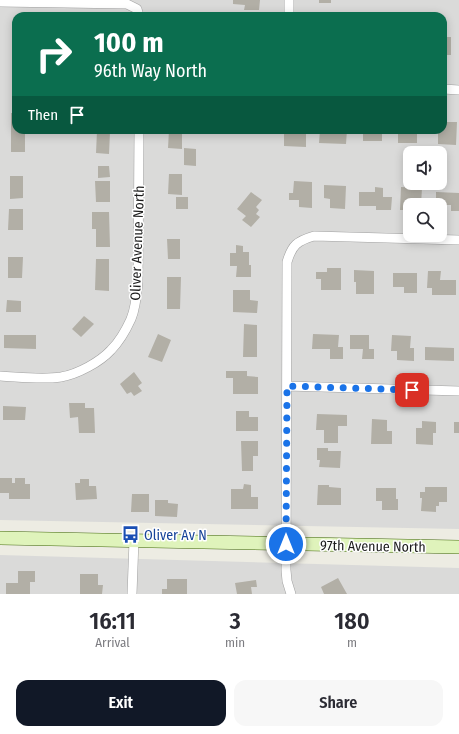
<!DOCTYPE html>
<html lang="en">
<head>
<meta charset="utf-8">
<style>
	:root { --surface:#fff; --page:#f7f7f7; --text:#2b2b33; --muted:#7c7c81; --accent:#111827 }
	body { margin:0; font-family:"Fira Sans Condensed",sans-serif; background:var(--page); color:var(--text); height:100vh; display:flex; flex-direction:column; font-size:15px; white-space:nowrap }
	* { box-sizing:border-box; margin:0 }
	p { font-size:13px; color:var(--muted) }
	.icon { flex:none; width:22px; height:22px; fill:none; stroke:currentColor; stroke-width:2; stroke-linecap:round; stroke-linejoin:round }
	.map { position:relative; height:594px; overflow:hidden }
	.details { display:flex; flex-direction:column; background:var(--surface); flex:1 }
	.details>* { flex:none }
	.hud { position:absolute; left:12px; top:12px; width:435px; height:122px; border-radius:12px; box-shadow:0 2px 10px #0003; background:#0b6e4f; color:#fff; overflow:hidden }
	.tools { position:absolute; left:403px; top:146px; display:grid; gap:8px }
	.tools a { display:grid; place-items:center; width:44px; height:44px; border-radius:8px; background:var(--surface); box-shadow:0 2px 10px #0003; font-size:20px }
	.pin { position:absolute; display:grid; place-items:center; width:34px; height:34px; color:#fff; margin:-17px; border-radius:8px; box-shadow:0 2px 6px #0006 }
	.me { position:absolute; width:44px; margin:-22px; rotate:0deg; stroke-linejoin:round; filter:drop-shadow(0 0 3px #0008) }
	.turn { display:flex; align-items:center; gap:14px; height:84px; padding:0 16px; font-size:18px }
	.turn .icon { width:52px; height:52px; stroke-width:2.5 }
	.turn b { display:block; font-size:28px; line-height:34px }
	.then { display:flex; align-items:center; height:38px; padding:0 16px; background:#0003; gap:8px; font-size:15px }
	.eta { display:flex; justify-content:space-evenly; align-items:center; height:68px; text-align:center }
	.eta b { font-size:24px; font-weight:600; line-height:28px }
	.button { display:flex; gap:8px; margin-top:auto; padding:8px 16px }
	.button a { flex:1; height:46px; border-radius:12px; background:var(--accent); color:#fff; font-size:16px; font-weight:600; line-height:46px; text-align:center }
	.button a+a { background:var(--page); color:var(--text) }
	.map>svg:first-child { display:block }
</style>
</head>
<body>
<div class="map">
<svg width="459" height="594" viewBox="0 0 459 594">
	<rect width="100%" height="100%" fill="#edece3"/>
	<!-- residential -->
	<path fill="#dadad9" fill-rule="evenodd" d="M0,0H459V529L0,520ZM16,16H443V130H16ZM410,153H440V183H410ZM410,205H440V235H410Z
		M0,555L459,568V594H0Z"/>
	<!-- building -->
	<path fill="#b2afa6" d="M233,0H260L259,10H244L245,5L233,4Z
		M319,0H331V3H319Z
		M14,23H16V57H14Z
		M443,37H451V55H443Z
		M12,82H16V105H12Z
		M11,113H16V130H31V132H25V152H11Z
		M443,122H457L456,145L438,144V130H443Z
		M169,130H182V149L168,148Z
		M290,130H306V147L284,146V132L290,133Z
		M320,130H347L346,144L319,143Z
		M363,130H382V141H363Z
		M398,130H417V143H398Z
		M97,131L110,132L109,154L96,153Z
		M184,148L196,149V166L184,165Z
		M98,166H109L110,177L98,178Z
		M169,174H182V195L168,194Z
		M10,176H23V198L10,199Z
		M95,181H110V202H96Z
		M294,181L312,182V208L299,207V200H289V193H293Z
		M324,185L346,186L345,209L330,208V199L324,198Z
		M375,187L383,188V197H392L391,210H376V206H359V192H375Z
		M401,187L422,188L421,205H410V210H400Z
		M251,192L262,200L256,207L259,210L256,214L260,217L251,227L242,220L246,216L237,209Z
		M436,192L459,193V211H451V205H436Z
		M176,197H188V209H176Z
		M9,209H23V230H8Z
		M92,212H109L110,247H96V229H92Z
		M167,239H180V259H168Z
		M236,245L243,246V252H249V265H251V277H236L237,266H230V253H236Z
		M8,257H23L22,278H8Z
		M96,259H109V291L95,290Z
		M327,268H341V290H321V279H316V272H327Z
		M354,270L374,271V294H356V282H354Z
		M428,271H441L440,280H456V295H432V288H427Z
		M393,273H417V293H404V287H393Z
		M167,277H181L180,309H167Z
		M233,290H250V300L258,301L257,313L233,312Z
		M7,300L21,301V312H6Z
		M84,316L94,324L81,337L72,329Z
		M244,324L257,325V357H243Z
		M158,334L171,340L162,362L148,357Z
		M313,334L339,335L338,347H343V359H330V349H312Z
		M4,335H36V349L4,348Z
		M350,335H369V349H374V359H362L363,349H350Z
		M392,335L411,336L410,348H414V361L397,360V351H391Z
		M425,347L454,348V361L425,360Z
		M226,371H247V376L258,377V394H233V378H226Z
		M134,372L142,383L138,386L142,391L134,396L131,392L127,394L120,384Z
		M69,403H85V408H94L95,433H79L78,417L70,418Z
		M3,406L26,407L25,420H3Z
		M236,411H249V417H258V431H236Z
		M317,414L347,415V426H338V443H324V430H316Z
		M372,419L387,420V431H392V444H371Z
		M422,421L436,422V433H433V445L416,444V428H422Z
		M454,422H459V433H454Z
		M241,441H258V456H253V471H242Z
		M317,448H328V451H341L340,468L319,467L320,460H317Z
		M0,478H12V483H15V478H25V484H30V499H9V493H0Z
		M80,479H89V486H96L97,499L76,500L75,483H80Z
		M244,484L251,485V497H258V509H231V489H243Z
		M318,485H329V487L341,488V505H317Z
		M425,487H447V502H439V506H436V512L421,511L422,498H420V492H425Z
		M376,488H396V499H398V510H382V501H376Z
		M132,494H149V512H131Z
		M155,500H168V503L178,504L177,517L155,516Z
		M18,571H35V582H30V594H6V583H18Z
		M80,574H98V585H103L102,594H80Z
		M338,578L347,594H324L321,587Z
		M167,579H187V594H162V589H167Z
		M256,580L257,587H251L252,594H237L235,583Z"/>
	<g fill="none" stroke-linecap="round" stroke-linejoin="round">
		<defs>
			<path id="street" d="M289,0V16
				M0,2L127,4L137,9L139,16
				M443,89L459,90
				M0,376C20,377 41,380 61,377C78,374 100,362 111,350C119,342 126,330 131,319C136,307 137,293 138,281L139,130
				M287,386L459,391
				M132,594L134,540
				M291,594L287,581L286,570L287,262C292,245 297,241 314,236L459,240"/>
			<path id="secondary" d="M0,538C153,540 306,545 459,547"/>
		</defs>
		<!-- street casing -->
		<use href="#street" stroke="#a0a0a0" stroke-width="10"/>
		<!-- secondary casing -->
		<use href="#secondary" stroke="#43680f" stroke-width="14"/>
		<!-- street -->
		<use href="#street" stroke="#fff" stroke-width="9"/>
		<!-- secondary -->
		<use href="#secondary" stroke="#dff3bb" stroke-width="13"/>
	</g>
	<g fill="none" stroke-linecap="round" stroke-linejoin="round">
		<!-- route -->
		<path stroke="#1a73e8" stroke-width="7" stroke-dasharray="0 12.6" d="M286,544L287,386L412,390"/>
	</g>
	<!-- icons -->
	<defs>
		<symbol id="bus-bare" viewBox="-9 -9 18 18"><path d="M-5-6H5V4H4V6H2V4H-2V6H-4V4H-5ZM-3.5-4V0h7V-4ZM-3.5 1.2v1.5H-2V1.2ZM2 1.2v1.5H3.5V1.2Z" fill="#1a4fb4" stroke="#fff" stroke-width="2.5" paint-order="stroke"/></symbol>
	</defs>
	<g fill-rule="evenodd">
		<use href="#bus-bare" x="118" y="522" width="25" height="25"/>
	</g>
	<g text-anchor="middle" stroke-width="3" stroke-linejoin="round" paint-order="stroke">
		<!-- street labels -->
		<g font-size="14" fill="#1c1c1c" stroke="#fff">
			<text transform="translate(137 243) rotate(-88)" y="5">Oliver Avenue North</text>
			<text transform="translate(373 546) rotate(1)" y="5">97th Avenue North</text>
		</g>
		<!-- transit labels -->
		<g font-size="14" fill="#164399" stroke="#fff" text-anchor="start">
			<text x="144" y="540">Oliver Av N</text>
		</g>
	</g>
</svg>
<div class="tools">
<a><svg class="icon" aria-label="sound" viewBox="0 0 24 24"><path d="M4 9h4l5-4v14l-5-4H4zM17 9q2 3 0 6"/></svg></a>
<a><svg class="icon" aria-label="search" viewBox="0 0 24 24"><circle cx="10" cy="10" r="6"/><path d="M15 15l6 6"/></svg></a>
</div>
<div class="pin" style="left:412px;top:390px;background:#d93025"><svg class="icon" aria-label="arrive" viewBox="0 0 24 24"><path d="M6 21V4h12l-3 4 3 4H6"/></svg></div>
<svg class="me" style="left:286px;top:544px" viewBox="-20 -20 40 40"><circle r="17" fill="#1a73e8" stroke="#fff" stroke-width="3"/><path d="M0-11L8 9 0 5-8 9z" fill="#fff"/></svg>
<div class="hud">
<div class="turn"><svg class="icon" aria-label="right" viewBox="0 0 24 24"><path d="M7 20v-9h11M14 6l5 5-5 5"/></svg><div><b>100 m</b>96th Way North</div></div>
<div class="then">Then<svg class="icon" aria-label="arrive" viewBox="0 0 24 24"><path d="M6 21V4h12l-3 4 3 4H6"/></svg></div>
</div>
</div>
<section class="details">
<div class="eta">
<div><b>16:11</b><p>Arrival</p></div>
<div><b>3</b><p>min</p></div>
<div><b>180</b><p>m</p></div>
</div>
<div class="button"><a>Exit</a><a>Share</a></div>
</section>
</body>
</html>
